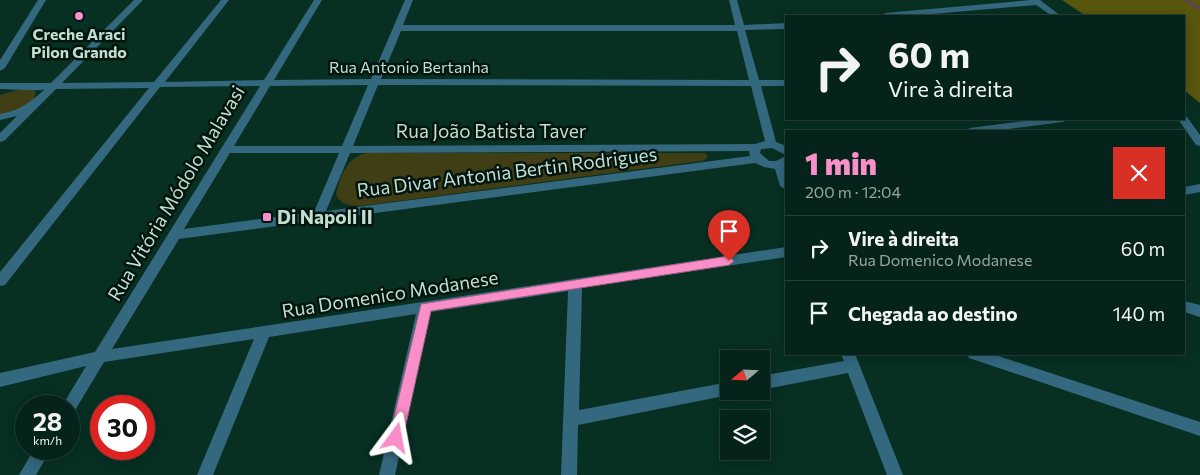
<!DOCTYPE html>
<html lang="pt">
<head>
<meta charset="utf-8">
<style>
	:root { --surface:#05231a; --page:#132f27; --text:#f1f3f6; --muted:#97a4a2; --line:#264039; --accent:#f98fc9 }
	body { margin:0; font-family:Commissioner,sans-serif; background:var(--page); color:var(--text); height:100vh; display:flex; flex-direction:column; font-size:19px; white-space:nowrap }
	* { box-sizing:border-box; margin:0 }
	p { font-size:16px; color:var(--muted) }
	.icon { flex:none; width:28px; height:28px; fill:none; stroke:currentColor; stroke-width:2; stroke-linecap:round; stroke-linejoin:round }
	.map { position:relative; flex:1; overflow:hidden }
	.sheet { position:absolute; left:785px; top:130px; width:400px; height:225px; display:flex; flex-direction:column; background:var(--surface); border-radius:0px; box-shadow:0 2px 12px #0003,0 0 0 1px var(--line) }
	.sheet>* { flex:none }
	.top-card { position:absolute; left:785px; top:15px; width:400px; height:105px; border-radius:0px; box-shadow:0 2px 12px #0003,0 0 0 1px var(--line); background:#05231a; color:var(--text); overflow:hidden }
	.needle { width:32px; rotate:251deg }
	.tools { position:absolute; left:720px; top:350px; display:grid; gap:10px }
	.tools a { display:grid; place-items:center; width:50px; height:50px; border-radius:0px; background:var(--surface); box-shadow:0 2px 12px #0003,0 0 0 1px var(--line); font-size:25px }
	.speed { position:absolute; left:15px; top:395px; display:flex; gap:10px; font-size:25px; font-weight:700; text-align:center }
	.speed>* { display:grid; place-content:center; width:65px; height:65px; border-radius:50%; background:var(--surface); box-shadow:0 2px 12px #0003,0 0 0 1px var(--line); line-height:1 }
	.speed small { font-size:12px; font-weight:400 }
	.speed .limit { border:8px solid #d22; background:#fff; color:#111 }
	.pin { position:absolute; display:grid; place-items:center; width:42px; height:42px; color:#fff; margin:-51px -21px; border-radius:50% 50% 50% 0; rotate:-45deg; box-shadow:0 0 5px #0007 }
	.pin .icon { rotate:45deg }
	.me { position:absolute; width:55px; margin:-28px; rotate:13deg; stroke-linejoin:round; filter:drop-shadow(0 0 4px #0008) }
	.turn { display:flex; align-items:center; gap:18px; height:105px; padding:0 20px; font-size:22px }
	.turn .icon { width:65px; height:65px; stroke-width:2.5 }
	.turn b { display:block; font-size:35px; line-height:42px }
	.round { display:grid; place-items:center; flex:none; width:52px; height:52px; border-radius:0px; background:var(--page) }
	.summary { display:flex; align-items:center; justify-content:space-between; height:85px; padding:0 20px }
	h1 { font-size:30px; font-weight:800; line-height:38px; color:var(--accent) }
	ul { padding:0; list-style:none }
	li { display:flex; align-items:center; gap:15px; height:65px; padding:0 20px; border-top:1px solid var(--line) }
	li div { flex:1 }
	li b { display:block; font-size:19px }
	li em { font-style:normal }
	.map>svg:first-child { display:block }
</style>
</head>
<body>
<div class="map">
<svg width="1200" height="475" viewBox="0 0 1200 475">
	<rect width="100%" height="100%" fill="#072f22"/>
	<!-- green -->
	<path fill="#403e15" d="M21,89L33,90L36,93L33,101L13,112L0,114V95Z
		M366,153H705L708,157L703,161L679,164L361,206C350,206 340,205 336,194C341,175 346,159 366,153Z"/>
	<!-- forest -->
	<path fill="#59560e" d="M1062,0H1200V103L1184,90V16H1086Z"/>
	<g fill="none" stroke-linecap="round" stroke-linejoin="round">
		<!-- stream -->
		<path stroke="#5c4254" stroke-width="3" d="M1186,0L1200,9"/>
		<!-- minor -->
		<path fill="#33687e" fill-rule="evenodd" d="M38,0H46L5,68L0,71V60Z
			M134,0H143L62,83L154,82L221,0H229L165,82L264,80L314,0H322L274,80L371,79L405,0H413L403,25H735L729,0H737L744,25L786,23V29L745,30L759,80H786V86H761L776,142L786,146V155L772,148L761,149L760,153L769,161H776L786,156V190L780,186L775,169L764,167L755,163L179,239L112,349L786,247V257L582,288L579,410L729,382V391H736L734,394L578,425L577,475H561L568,291L431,312L395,475H379L416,314L269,337L213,475H197L254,339L104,362L74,412L69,414V406H62L86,366L0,387V373L95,352L260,86L160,87L5,285L0,286V272L149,88L56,89L4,141L0,142V133L17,116L0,120V114C19,111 31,102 45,89C39,92 10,89 0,89V83H51ZM401,31H737L749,80L381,79ZM368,85L342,146H234L270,86ZM378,85L751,86L765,141L755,144L353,146ZM749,151L750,156L326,211L350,153ZM230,153H339L314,212L184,229Z
			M1031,0H1040L1061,16H1052L1036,5L910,16H881L885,13Z
			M1184,116L1187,117L1200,135V146L1196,145L1178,119H1184Z
			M1040,119H1068L1063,122L993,131H965L970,128Z
			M1200,184V192L1184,195V187Z
			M1184,301L1200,305V317L1184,312Z
			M841,354H855L903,475H887L848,373L761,390V376L844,361Z
			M967,354H992L1200,422V436L969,358Z
			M34,449H51L36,475H19Z"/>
	</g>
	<!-- route -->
	<path fill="#f98fc9" stroke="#a25d83" d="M729,256L734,261L729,265L431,311L403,438L401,443L396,445L391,443L389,438L421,304Z"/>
	<!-- markers -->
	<g fill="#f98fc9" stroke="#02150e" stroke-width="2">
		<circle cx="79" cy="16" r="5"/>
		<rect x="262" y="212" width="10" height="10" rx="2.5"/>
	</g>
	<g text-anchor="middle" stroke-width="5" stroke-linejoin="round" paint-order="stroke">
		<!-- far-poi labels -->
		<g font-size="16" font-weight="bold" fill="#c3ddd1" stroke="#02150e">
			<text x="79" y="40">Creche Araci<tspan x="79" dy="18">Pilon Grando</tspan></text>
		</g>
		<!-- far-street labels -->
		<g font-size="16" fill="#c3ddd1" stroke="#02150e">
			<text x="409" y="73">Rua Antonio Bertanha</text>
		</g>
		<!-- street labels -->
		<g font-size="19" fill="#c3ddd1" stroke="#02150e">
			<text x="491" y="138">Rua João Batista Taver</text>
			<text transform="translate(507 172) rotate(-7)" y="7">Rua Divar Antonia Bertin Rodrigues</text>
			<text transform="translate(176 193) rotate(-59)" y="7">Rua Vitória Módolo Malavasi</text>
			<text transform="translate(390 294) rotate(-9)" y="7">Rua Domenico Modanese</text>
		</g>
		<!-- poi labels -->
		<g font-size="19" font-weight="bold" fill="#c3ddd1" stroke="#02150e" text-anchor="start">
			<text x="277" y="224">Di Napoli II</text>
		</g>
	</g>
</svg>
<div class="tools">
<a><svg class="needle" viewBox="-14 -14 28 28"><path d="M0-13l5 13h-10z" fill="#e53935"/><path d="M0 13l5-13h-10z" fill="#97a4a2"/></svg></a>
<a><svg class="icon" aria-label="layers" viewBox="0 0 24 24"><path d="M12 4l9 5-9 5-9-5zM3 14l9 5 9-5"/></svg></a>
</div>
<div class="speed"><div>28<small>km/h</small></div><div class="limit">30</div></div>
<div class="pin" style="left:729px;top:261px;background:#d93025"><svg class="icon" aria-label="arrive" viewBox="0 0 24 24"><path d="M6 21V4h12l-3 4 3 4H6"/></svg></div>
<svg class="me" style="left:396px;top:438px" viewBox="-20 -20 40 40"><path d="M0-17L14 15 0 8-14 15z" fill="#f98fc9" stroke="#fff" stroke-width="4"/></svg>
<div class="top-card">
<div class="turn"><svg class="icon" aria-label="right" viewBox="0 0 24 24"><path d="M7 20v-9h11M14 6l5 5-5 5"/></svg><div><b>60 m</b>Vire à direita</div></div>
</div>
<section class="sheet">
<div class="summary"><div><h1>1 min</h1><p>200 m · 12:04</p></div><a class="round" style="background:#d93025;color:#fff"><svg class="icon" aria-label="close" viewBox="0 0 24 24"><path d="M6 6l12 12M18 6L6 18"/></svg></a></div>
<ul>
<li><svg class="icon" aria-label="right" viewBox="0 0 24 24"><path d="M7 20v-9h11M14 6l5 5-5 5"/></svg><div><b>Vire à direita</b><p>Rua Domenico Modanese</p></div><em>60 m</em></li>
<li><svg class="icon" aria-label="arrive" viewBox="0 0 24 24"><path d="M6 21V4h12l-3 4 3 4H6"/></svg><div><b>Chegada ao destino</b></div><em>140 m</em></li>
</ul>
</section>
</div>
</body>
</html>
